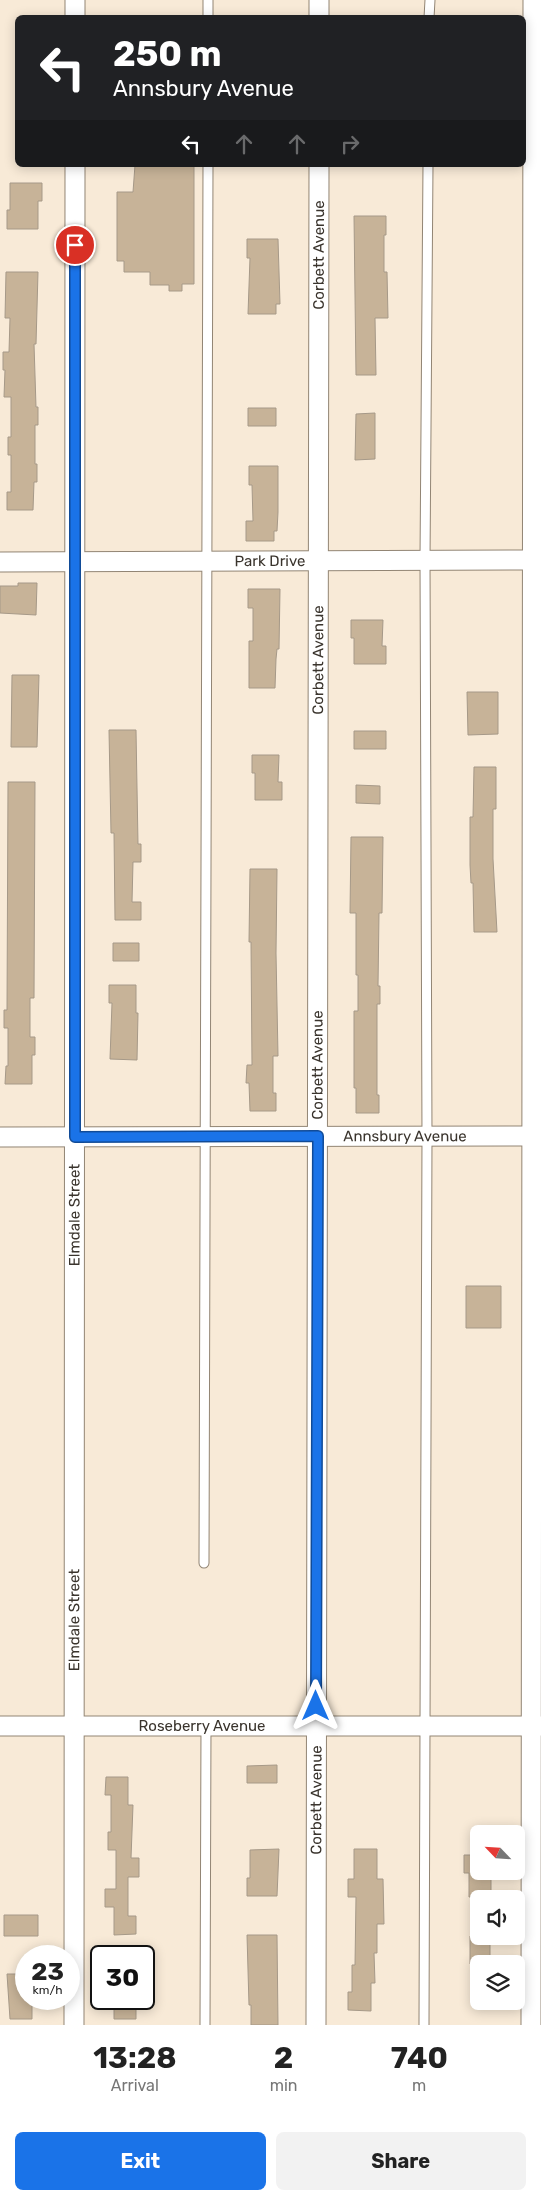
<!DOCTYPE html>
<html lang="en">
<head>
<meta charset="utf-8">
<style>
	:root { --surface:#fff; --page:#f2f2f2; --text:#222; --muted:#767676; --accent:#1a73e8 }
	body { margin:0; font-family:Rubik,sans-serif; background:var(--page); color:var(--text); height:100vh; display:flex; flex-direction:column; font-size:19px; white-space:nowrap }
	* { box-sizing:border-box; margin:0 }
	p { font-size:16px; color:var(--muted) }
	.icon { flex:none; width:28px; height:28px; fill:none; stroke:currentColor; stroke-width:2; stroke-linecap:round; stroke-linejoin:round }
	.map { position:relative; height:2025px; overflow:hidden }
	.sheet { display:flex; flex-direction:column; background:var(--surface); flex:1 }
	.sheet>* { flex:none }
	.banner { position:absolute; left:15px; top:15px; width:511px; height:152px; border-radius:8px; box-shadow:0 2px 12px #0003; background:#202124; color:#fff; overflow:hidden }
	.needle { width:32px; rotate:295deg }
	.tools { position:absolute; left:470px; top:1825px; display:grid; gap:10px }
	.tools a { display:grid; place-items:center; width:55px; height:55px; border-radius:8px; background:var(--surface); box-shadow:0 2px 12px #0003; font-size:25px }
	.speed { position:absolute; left:15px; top:1945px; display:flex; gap:10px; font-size:25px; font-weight:700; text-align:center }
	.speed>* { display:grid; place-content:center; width:65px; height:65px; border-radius:50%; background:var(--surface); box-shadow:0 2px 12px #0003; line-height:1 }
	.speed small { font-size:12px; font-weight:400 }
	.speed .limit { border:2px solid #111; border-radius:8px; background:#fff; color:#111 }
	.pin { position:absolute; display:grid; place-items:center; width:42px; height:42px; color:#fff; margin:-21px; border:2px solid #fff; border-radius:50%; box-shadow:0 1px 5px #0007 }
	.me { position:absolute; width:55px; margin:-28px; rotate:0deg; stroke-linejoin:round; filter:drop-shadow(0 0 4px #0008) }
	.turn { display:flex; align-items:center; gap:18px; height:105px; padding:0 15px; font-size:22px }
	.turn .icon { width:65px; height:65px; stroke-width:2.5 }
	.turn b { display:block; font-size:35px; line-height:42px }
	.lanes { display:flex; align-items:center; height:48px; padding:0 15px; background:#0003; justify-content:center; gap:25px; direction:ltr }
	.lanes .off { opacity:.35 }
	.eta { display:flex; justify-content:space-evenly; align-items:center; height:85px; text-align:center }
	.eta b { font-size:30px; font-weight:700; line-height:35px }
	.button { display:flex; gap:10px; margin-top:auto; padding:10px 15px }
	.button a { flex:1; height:58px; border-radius:8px; background:var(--accent); color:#fff; font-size:20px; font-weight:700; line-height:58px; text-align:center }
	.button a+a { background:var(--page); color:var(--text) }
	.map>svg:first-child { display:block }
</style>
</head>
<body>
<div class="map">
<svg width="541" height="2025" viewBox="0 0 541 2025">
	<rect width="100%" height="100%" fill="#f8ead7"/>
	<!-- building -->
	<path fill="#c7b398" stroke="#a69988" d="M135,165H194V284H182V291H169V285H150V272H124V261H117V192H133Z
		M10,183H42V201H38V229H7V210H10Z
		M354,216H386V235H384V272H387L388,318H375L376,375H356Z
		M247,239H278L280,304H276V314H248L250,258H247Z
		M6,272H38L36,344H34L36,407H38V425H35V464H37V482H34L33,510H7V492H11V455H8V437H11V397H4L5,370H3V352H9L10,318H5Z
		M248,408H276V426H248Z
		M375,413V459L355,460L356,414Z
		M249,466H278V512L277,531H274V541H246V521H253L252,485H249Z
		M18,583H37L36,615L0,613V586H18Z
		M248,589H280L279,649H277L276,659L275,688H249V641H253V608H248Z
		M351,620H383L382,646H386V664H354V638H351Z
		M12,675H39L37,747H11Z
		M467,692H498V734L468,735Z
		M109,730H136L138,844H141V862H133L132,902H141V920H115L114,833H111Z
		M354,731H386V749H354Z
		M252,755H279L278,782H282V800H255V773H252Z
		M474,767H496V809H493V859L497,932H474L473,883H471L470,865V817H473Z
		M8,782H35L34,998H30V1037H35V1055H32V1084H5L6,1066H8V1028H4V1010H7Z
		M356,785L380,786V804L356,803Z
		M351,837H383L382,913H379L378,986H380V1004H377V1095H379V1113H356V1088H354V1011H358V975H356V913H350Z
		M250,869H277L276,953L278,1056H273V1093H276V1111H250L249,1083H246L247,1065H252L251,942H249Z
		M113,943H139V961H113Z
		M109,985H136V1013H138L137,1060L110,1059L112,1003H109Z
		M466,1286H501V1328H466Z
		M277,1765V1783H247V1766Z
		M106,1777H128V1805H133L131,1858H139V1877H128V1916H136V1934L114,1935V1907H105V1889H116V1850H108V1832H111V1795H105Z
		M279,1849L277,1896H247V1878H250V1850Z
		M354,1849H377V1879H383L384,1924H377V1953H374L375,1983H371V2011L348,2010V1992H352V1965H355L356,1897H348V1879H354Z
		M464,1855H479V1871H487V1879H491V1897H469V1873H464Z
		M4,1915H38V1936H4Z
		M247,1935H277L278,2025H251V2005H249Z
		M470,1936H490V1964H470Z
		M7,1974H26V2001H32V2019H10Z
		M114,2001H136V2019H114Z"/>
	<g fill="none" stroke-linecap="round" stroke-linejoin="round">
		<defs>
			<path id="lane" d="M208,0V18
				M429,18L430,0
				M204,1563L208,165
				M205,2025L206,1726
				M424,2025L427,1136L425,560L428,165"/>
			<g id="street">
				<path d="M319,0V18"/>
				<path d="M75,18V0"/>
				<path id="s1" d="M0,562L541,560"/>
				<path id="s2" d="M0,1137L541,1136"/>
				<path id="s3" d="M0,1726H541"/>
				<path id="s4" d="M74,2025L75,165"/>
				<path id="s5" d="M316,2025L319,165"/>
				<path d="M531,2025L533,0"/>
			</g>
		</defs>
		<!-- lane casing -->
		<use href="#lane" stroke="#928574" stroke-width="11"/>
		<!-- street casing -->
		<use href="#street" stroke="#928574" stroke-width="21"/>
		<!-- lane -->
		<use href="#lane" stroke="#fff" stroke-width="9"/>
		<!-- street -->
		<use href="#street" stroke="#fff" stroke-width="19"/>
	</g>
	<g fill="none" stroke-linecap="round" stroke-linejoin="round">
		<defs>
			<path id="route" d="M75,245V1137L318,1136L316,1706"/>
		</defs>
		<!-- route casing -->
		<use href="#route" stroke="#114b97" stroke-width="12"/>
		<!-- route -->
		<use href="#route" stroke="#1a73e8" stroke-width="9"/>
	</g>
	<g text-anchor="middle" stroke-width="4" stroke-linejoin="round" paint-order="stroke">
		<!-- street labels -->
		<g font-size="15" fill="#3a342d" stroke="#f8ead7">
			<text dy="5" stroke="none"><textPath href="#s5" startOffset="1770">Corbett Avenue</textPath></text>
			<text dy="5" stroke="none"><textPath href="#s1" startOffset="270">Park Drive</textPath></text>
			<text dy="5" stroke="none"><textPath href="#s5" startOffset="1365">Corbett Avenue</textPath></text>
			<text dy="5" stroke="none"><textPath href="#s5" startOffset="960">Corbett Avenue</textPath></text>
			<text dy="5" stroke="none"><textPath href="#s2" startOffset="405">Annsbury Avenue</textPath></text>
			<text dy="5" stroke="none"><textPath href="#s4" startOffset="810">Elmdale Street</textPath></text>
			<text dy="5" stroke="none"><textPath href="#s4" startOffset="405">Elmdale Street</textPath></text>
			<text dy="5" stroke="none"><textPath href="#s3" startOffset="202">Roseberry Avenue</textPath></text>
			<text dy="5" stroke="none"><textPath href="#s5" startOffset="225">Corbett Avenue</textPath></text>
		</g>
	</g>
</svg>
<div class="tools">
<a><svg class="needle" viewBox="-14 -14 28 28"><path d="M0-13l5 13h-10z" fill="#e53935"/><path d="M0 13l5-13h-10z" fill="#767676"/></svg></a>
<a><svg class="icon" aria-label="sound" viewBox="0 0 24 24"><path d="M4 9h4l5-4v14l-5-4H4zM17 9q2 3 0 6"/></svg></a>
<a><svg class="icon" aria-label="layers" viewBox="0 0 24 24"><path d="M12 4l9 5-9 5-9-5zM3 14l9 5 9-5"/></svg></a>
</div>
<div class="speed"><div>23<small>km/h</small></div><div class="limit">30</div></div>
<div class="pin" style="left:75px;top:245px;background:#d93025"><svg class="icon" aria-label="arrive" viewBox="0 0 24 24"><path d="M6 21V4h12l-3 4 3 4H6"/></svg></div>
<svg class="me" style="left:316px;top:1706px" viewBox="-20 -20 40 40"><path d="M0-17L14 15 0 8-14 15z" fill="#1a73e8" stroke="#fff" stroke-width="4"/></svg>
<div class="banner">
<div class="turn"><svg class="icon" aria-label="left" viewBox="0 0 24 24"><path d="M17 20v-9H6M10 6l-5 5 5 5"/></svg><div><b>250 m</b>Annsbury Avenue</div></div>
<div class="lanes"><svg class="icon" aria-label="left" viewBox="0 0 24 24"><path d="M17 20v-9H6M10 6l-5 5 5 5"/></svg><svg class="icon off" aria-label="ahead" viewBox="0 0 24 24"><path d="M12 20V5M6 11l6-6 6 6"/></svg><svg class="icon off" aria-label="ahead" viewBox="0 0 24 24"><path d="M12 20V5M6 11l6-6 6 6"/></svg><svg class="icon off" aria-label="right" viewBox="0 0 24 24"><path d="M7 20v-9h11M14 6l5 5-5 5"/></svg></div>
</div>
</div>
<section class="sheet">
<div class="eta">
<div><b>13:28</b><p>Arrival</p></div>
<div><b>2</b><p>min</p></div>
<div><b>740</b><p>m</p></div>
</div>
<div class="button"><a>Exit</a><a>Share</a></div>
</section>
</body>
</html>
